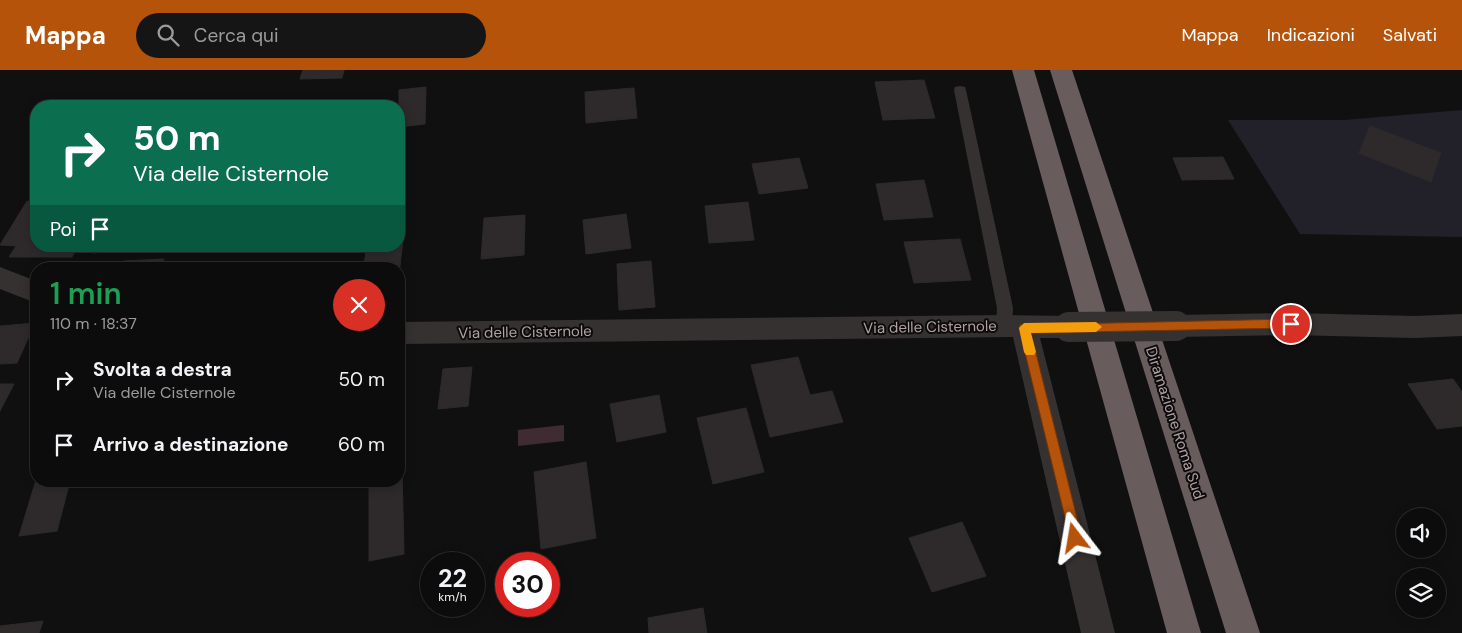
<!DOCTYPE html>
<html lang="it">
<head>
<meta charset="utf-8">
<style>
	:root { --surface:#0d0c0c; --page:#161515; --text:#f1f3f6; --muted:#9a9b9d; --line:#2d2c2d; --accent:#b45309 }
	body { margin:0; font-family:"DM Sans",sans-serif; background:var(--page); color:var(--text); height:100vh; display:flex; flex-direction:column; font-size:19px; white-space:nowrap }
	* { box-sizing:border-box; margin:0 }
	p { font-size:16px; color:var(--muted) }
	.icon { flex:none; width:28px; height:28px; fill:none; stroke:currentColor; stroke-width:2; stroke-linecap:round; stroke-linejoin:round }
	.map { position:relative; flex:1; overflow:hidden }
	.sheet { position:absolute; left:30px; top:192px; width:375px; height:225px; display:flex; flex-direction:column; background:var(--surface); border-radius:20px; box-shadow:0 2px 12px #0003,0 0 0 1px var(--line) }
	.sheet>* { flex:none }
	.guide { position:absolute; left:30px; top:30px; width:375px; height:152px; border-radius:20px; box-shadow:0 2px 12px #0003,0 0 0 1px var(--line); background:#0b6e4f; color:#fff; overflow:hidden }
	.controls { position:absolute; left:1396px; top:438px; display:grid; gap:10px }
	.controls a { display:grid; place-items:center; width:50px; height:50px; border-radius:50%; background:var(--surface); box-shadow:0 2px 12px #0003,0 0 0 1px var(--line); font-size:25px }
	.speed { position:absolute; left:420px; top:482px; display:flex; gap:10px; font-size:25px; font-weight:700; text-align:center }
	.speed>* { display:grid; place-content:center; width:65px; height:65px; border-radius:50%; background:var(--surface); box-shadow:0 2px 12px #0003,0 0 0 1px var(--line); line-height:1 }
	.speed small { font-size:12px; font-weight:400 }
	.speed .limit { border:8px solid #d22; background:#fff; color:#111 }
	.pin { position:absolute; display:grid; place-items:center; width:42px; height:42px; color:#fff; margin:-21px; border:2px solid #fff; border-radius:50%; box-shadow:0 1px 5px #0007 }
	.me { position:absolute; width:55px; margin:-28px; rotate:346deg; stroke-linejoin:round; filter:drop-shadow(0 0 4px #0008) }
	.turn { display:flex; align-items:center; gap:18px; height:105px; padding:0 20px; font-size:22px }
	.turn .icon { width:65px; height:65px; stroke-width:2.5 }
	.turn b { display:block; font-size:35px; line-height:42px }
	.then { display:flex; align-items:center; height:48px; padding:0 20px; background:#0003; gap:10px; font-size:19px }
	.round { display:grid; place-items:center; flex:none; width:52px; height:52px; border-radius:26px; background:var(--page) }
	.headline { display:flex; align-items:center; justify-content:space-between; height:85px; padding:0 20px }
	h1 { font-size:30px; font-weight:600; line-height:38px; color:#1e9e55 }
	ul { padding:0; list-style:none }
	li { display:flex; align-items:center; gap:15px; height:65px; padding:0 20px }
	li div { flex:1 }
	li b { display:block; font-size:19px }
	li em { font-style:normal }
	header { display:flex; align-items:center; gap:30px; box-sizing:border-box; height:70px; padding:0 25px; background:var(--accent); color:#fff }
	header strong { font-size:24px }
	nav { display:flex; gap:28px; margin-inline-start:auto; font-size:18px }
	.search { width:350px; height:45px; background:var(--page); display:flex; align-items:center; gap:12px; box-sizing:border-box; padding:0 18px; border-radius:28px; color:var(--muted); font-size:19px }
	.map>svg:first-child { display:block }
</style>
</head>
<body>
<header>
<strong>Mappa</strong>
<div class="search"><svg class="icon" aria-label="search" viewBox="0 0 24 24"><circle cx="10" cy="10" r="6"/><path d="M15 15l6 6"/></svg>Cerca qui</div>
<nav><a>Mappa</a><a>Indicazioni</a><a>Salvati</a></nav>
</header>
<div class="map">
<svg width="1462" height="563" viewBox="0 0 1462 563">
	<rect width="100%" height="100%" fill="#111010"/>
	<!-- green -->
	<path fill="#222029" d="M1462,40V167L1300,164L1228,50H1344Z"/>
	<!-- water -->
	<path fill="#3f2c32" d="M564,355V371L518,376V360Z"/>
	<!-- building -->
	<path fill="#2e2a2b" stroke="#2d2a2a" d="M303,0H344L342,8L300,9Z
		M924,10L935,48L883,50L875,12Z
		M426,17L425,54L399,57V20Z
		M634,18L637,48L586,53L585,22Z
		M1370,56L1441,83L1431,112L1359,83Z
		M1223,87L1234,109L1182,110L1173,88Z
		M799,88L808,118L759,124L752,94Z
		M924,110L933,147L884,150L876,114Z
		M27,131L36,132V176H78L72,187H9L16,176L0,175Z
		M748,132L754,170L709,173L705,136Z
		M626,144L631,178L586,184L583,150Z
		M525,145L524,185L481,189L484,148Z
		M404,162L399,204V199H363L367,176H399V163Z
		M960,169L971,210L914,213L904,172Z
		M96,176H194L93,183Z
		M164,189L160,199H122L124,191Z
		M651,191L655,237L619,240L617,194Z
		M35,253L17,293L0,294V256Z
		M798,287L810,325L832,321L843,352L770,367L751,295Z
		M472,297L468,336L438,339L443,299Z
		M1453,309L1462,322V356L1437,359L1408,314Z
		M0,314H14L0,341Z
		M659,325L666,362L617,372L610,334Z
		M746,338L764,402L713,414L697,348Z
		M586,392L596,468L541,479L534,402Z
		M402,398L404,484L369,491V411H399V399Z
		M36,410L70,411L57,461L19,466Z
		M962,452L986,506L932,522L909,468Z
		M703,538L707,563H649L648,548Z
		M43,551L39,563H0V556Z"/>
	<g fill="none" stroke-linecap="round" stroke-linejoin="round">
		<!-- service -->
		<path fill="#363131" fill-rule="evenodd" d="M960,16L965,17L966,20L1013,238L1012,256L1010,261L1004,263L998,261L996,256L997,238L954,20L955,17Z"/>
		<!-- minor -->
		<path fill="#363131" fill-rule="evenodd" d="M0,197L36,211V233L0,219Z
			M1291,243L1415,246L1462,244V266L1415,268L1291,265L1176,267L1166,264L1163,256L1166,248L1176,245Z
			M1004,245L1069,246L1079,249L1082,257L1079,265L1069,268H1040L1115,563H1081L1013,267L399,274V252Z"/>
		<!-- motorway -->
		<path fill="#685c5d" fill-rule="evenodd" d="M1012,0H1034L1201,563H1167Z
			M1050,0H1072L1260,563H1226Z"/>
		<!-- minor-bridge -->
		<path stroke="#363131" stroke-width="30" d="M1069,257L1176,256"/>
	</g>
	<!-- route -->
	<path fill="#b45309" stroke="#753606" d="M1291,249L1297,254L1291,258L1031,263L1082,468L1080,472L1075,474L1071,472L1019,258L1020,255Z"/>
	<!-- slow -->
	<path fill="#f59e0b" d="M1096,252L1102,257L1096,262L1031,263L1036,282L1034,285H1026L1024,282L1019,258L1024,253Z"/>
	<g text-anchor="middle" stroke-width="4" stroke-linejoin="round" paint-order="stroke">
		<!-- street labels -->
		<g font-size="15" fill="#b3a0a2" stroke="#0c0b0b">
			<text transform="translate(930 257) rotate(-1)" y="5">Via delle Cisternole</text>
			<text transform="translate(525 262) rotate(-1)" y="5">Via delle Cisternole</text>
			<text transform="translate(1175 353) rotate(72)" y="5">Diramazione Roma Sud</text>
		</g>
	</g>
</svg>
<div class="controls">
<a><svg class="icon" aria-label="sound" viewBox="0 0 24 24"><path d="M4 9h4l5-4v14l-5-4H4zM17 9q2 3 0 6"/></svg></a>
<a><svg class="icon" aria-label="layers" viewBox="0 0 24 24"><path d="M12 4l9 5-9 5-9-5zM3 14l9 5 9-5"/></svg></a>
</div>
<div class="speed"><div>22<small>km/h</small></div><div class="limit">30</div></div>
<div class="pin" style="left:1291px;top:254px;background:#d93025"><svg class="icon" aria-label="arrive" viewBox="0 0 24 24"><path d="M6 21V4h12l-3 4 3 4H6"/></svg></div>
<svg class="me" style="left:1075px;top:468px" viewBox="-20 -20 40 40"><path d="M0-17L14 15 0 8-14 15z" fill="#b45309" stroke="#fff" stroke-width="4"/></svg>
<div class="guide">
<div class="turn"><svg class="icon" aria-label="right" viewBox="0 0 24 24"><path d="M7 20v-9h11M14 6l5 5-5 5"/></svg><div><b>50 m</b>Via delle Cisternole</div></div>
<div class="then">Poi<svg class="icon" aria-label="arrive" viewBox="0 0 24 24"><path d="M6 21V4h12l-3 4 3 4H6"/></svg></div>
</div>
<section class="sheet">
<div class="headline"><div><h1>1 min</h1><p>110 m · 18:37</p></div><a class="round" style="background:#d93025;color:#fff"><svg class="icon" aria-label="close" viewBox="0 0 24 24"><path d="M6 6l12 12M18 6L6 18"/></svg></a></div>
<ul>
<li><svg class="icon" aria-label="right" viewBox="0 0 24 24"><path d="M7 20v-9h11M14 6l5 5-5 5"/></svg><div><b>Svolta a destra</b><p>Via delle Cisternole</p></div><em>50 m</em></li>
<li><svg class="icon" aria-label="arrive" viewBox="0 0 24 24"><path d="M6 21V4h12l-3 4 3 4H6"/></svg><div><b>Arrivo a destinazione</b></div><em>60 m</em></li>
</ul>
</section>
</div>
</body>
</html>
